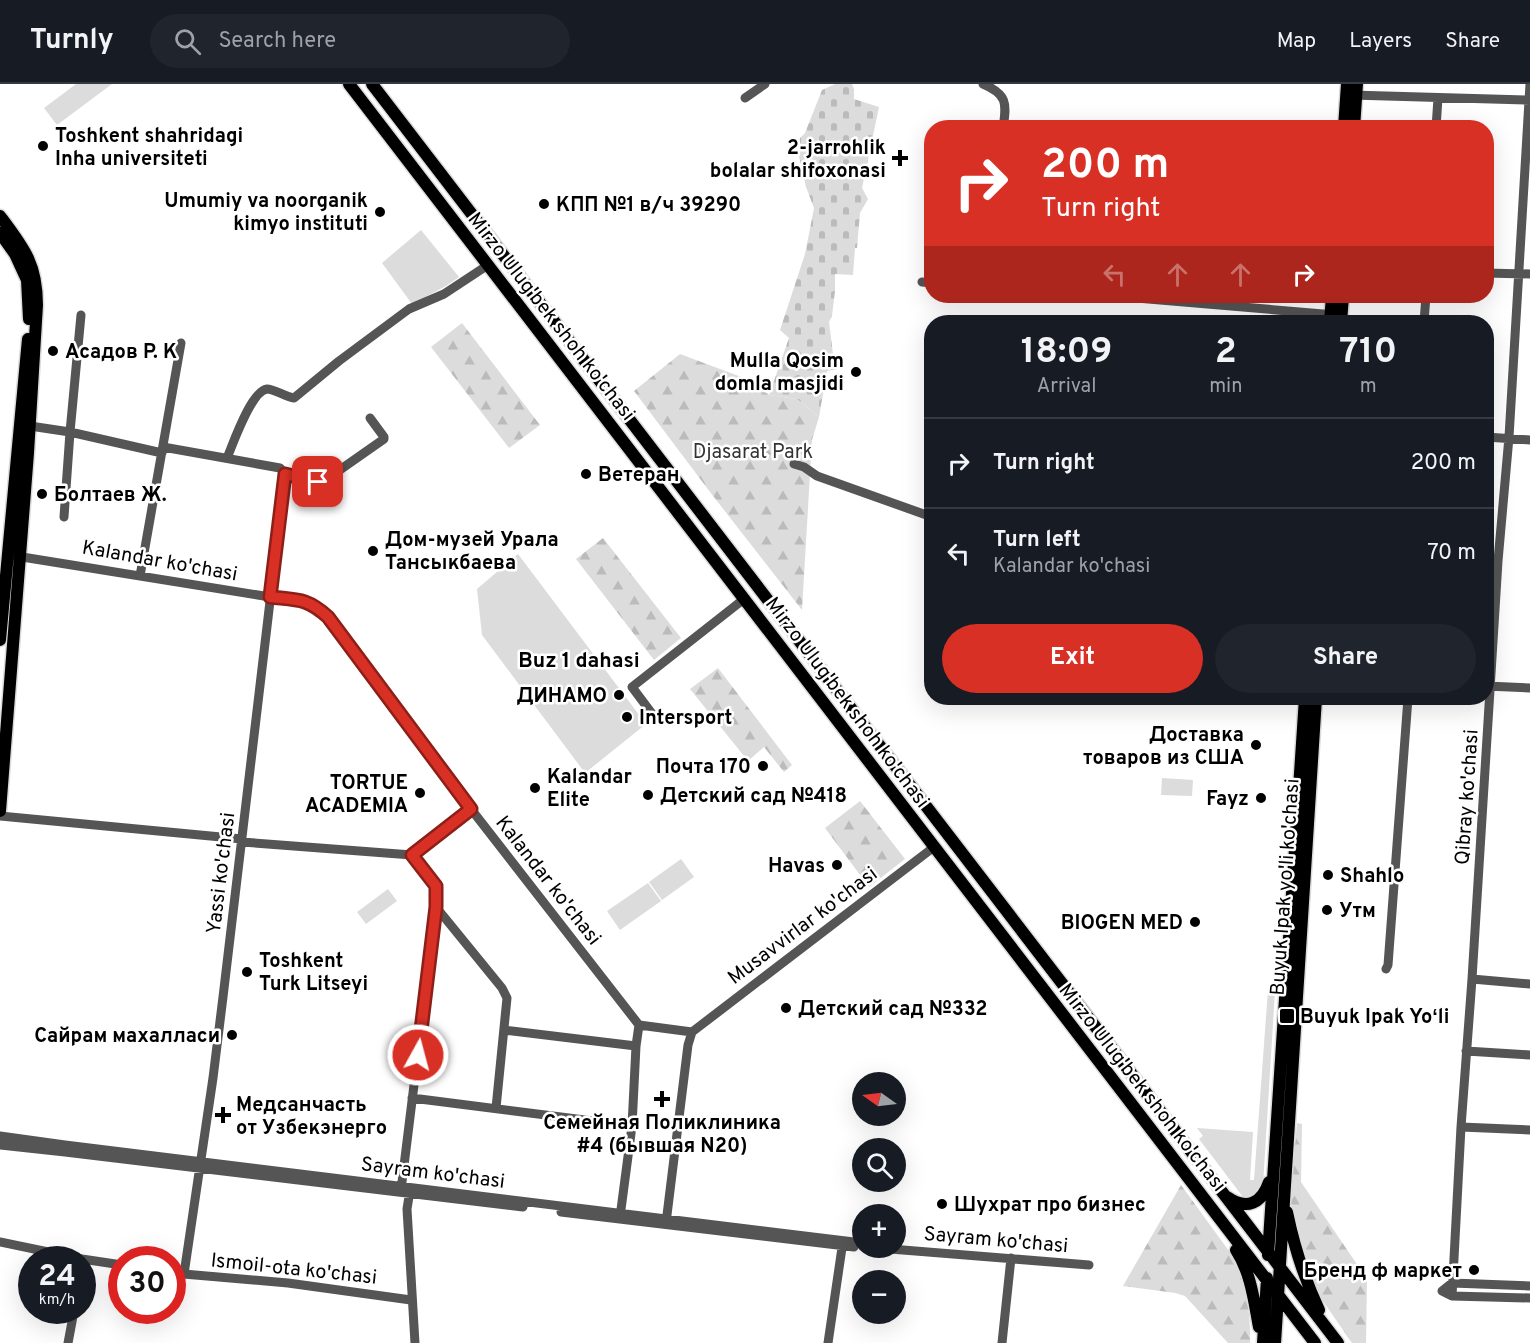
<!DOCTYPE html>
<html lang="en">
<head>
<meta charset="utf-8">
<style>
	:root { --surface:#171b24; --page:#20242c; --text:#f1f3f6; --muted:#9ea1a6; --line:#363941; --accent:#d93025 }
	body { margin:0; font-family:Overpass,sans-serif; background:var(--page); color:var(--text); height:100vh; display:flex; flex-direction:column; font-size:22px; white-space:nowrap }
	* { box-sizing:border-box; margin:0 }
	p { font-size:20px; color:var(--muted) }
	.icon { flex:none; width:33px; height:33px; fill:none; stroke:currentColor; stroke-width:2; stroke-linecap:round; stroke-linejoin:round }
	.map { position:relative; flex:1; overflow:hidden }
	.drawer { position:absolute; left:924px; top:231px; width:570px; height:390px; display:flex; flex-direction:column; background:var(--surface); border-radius:24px; box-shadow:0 6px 24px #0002 }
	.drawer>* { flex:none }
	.banner { position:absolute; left:924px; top:36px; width:570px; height:183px; border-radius:24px; box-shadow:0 6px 24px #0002; background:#d93025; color:#fff; overflow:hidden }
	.needle { width:39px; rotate:284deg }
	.tools { position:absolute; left:852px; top:988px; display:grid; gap:12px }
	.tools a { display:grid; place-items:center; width:54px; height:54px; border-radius:50%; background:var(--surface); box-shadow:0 6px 24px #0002; font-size:30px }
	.speed { position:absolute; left:18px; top:1162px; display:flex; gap:12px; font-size:30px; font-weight:700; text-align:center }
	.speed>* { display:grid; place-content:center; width:78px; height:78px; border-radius:50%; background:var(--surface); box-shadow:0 6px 24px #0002; line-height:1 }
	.speed small { font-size:15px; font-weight:400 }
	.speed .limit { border:9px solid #d22; background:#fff; color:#111 }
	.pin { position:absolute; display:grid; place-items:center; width:51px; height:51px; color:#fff; margin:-26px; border-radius:12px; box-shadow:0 3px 9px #0006 }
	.me { position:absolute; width:66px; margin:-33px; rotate:7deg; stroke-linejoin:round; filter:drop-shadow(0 0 4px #0008) }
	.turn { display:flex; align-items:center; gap:21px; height:126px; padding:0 18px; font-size:27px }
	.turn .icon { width:78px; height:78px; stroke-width:2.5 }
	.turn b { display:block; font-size:42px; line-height:51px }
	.lanes { display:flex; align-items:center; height:57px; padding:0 18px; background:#0003; justify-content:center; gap:30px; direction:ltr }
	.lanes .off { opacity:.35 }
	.eta { display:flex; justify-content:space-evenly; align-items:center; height:102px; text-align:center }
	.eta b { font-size:36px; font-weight:700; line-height:42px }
	.primary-button { display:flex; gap:12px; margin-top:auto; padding:12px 18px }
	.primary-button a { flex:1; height:69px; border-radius:36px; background:var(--accent); color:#fff; font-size:24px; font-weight:700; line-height:69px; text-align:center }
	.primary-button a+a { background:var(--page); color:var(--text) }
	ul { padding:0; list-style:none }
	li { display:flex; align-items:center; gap:18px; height:90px; padding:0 18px; border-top:2px solid var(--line) }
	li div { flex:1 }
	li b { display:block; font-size:22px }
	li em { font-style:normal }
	header { display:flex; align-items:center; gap:36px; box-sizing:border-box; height:84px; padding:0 30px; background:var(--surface); border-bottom:2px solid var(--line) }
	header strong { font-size:28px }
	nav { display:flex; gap:33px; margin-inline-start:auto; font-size:21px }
	.search { width:420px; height:54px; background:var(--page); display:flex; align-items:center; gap:15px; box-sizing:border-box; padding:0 21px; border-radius:33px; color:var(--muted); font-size:22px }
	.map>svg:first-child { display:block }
</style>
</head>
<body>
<header>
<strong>Turnly</strong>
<div class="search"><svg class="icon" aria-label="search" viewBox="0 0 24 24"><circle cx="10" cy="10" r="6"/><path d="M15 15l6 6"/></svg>Search here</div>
<nav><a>Map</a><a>Layers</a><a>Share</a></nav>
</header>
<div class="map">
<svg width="1530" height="1259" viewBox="0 0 1530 1259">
	<defs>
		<pattern id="forest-firs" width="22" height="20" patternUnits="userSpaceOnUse" patternTransform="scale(1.5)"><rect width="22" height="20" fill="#dcdcdc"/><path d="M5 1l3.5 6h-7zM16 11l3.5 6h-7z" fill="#bbb"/></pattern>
		<pattern id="cemetery-stones" width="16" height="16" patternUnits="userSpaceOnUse" patternTransform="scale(1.5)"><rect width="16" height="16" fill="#dcdcdc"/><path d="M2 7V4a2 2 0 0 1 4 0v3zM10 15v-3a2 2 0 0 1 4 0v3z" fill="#bbb"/></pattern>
	</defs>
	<rect width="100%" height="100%" fill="#fff"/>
	<!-- grass -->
	<path fill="#dcdcdc" d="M76,0H112L57,41L44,24Z
		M421,146L459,193L446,202L412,220L382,179Z
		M518,470L646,640L585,689L482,551L477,505Z
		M1162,694L1193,696L1192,712L1161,711Z
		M681,775L694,793L662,816L649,798Z
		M648,799L661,817L620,846L607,827Z
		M388,805L397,817L366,840L357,828Z
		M1268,906L1275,907L1263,1101L1252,1114L1243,1113L1199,1055L1203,1052L1197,1044L1253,1048L1250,1096H1254Z"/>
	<!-- forest -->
	<path fill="url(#forest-firs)" d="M462,239L540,341L509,364L431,263Z
		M680,270L752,297L769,311L797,315L819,333L812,356L802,526L710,408L634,307Z
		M603,454L681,554L654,576L576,475Z
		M718,584L792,681L784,688L764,663L748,677L690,605Z
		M860,717L905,775L869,803L825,744Z
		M1297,1039L1302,1040L1301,1098L1367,1195L1366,1259H1352L1316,1207L1309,1191L1293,1133L1290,1114Z
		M1181,1101L1234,1174C1246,1201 1251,1229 1250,1259H1228L1185,1212L1175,1209L1123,1202Z"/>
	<!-- cemetery -->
	<path fill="url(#cemetery-stones)" d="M835,0H852L854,5V15L879,23L862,104L868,115L860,129L857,164H855L853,191L835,190V207L832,232L829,238L833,270L837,285L827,287L819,333L797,315L769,311L789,254L780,246L805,170L814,124L806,103L798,68L800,54L805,49L822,6Z"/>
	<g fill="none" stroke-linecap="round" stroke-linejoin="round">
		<defs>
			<path id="major" d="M349,0L1315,1259
				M372,0L1338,1259
				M1344,44L1347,0
				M1354,44L1357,0
				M0,132C24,164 37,180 37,221L28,369L0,727
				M0,149L15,170L27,196L29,235
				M1330,238L1332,212
				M1341,238L1343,212
				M0,556L28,255
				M1227,1113C1247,1127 1262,1119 1269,1098
				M1287,1128C1294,1162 1304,1194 1319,1226
				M1236,1166C1251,1189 1254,1217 1259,1243
				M1268,1171L1305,614
				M1263,1259L1267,1194
				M1275,1259L1316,614"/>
		</defs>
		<!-- major casing -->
		<use href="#major" stroke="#dbdbdb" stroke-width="15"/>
		<!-- minor -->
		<path stroke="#555" stroke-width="9" d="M983,0C1007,10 1007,19 1003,44
			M1351,11L1530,16
			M745,14L765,0
			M1436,44L1438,14
			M1486,189L1530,190
			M922,198L932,199
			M1113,212L1335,231
			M81,231L70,348L162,369
			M1424,238L1426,212
			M30,342L70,348L64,433
			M1486,353L1530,356
			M163,363L280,384C282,386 285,390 288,391C295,395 315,398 324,397L384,355V353L370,334
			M227,374C233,360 251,307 267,305C274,305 286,313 294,314L339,277L409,225L444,210L488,181
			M794,380L804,383L817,392L932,433
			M16,472L270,513C298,516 307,514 328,533L471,725L639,941L692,948
			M140,492L181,259
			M1486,602L1530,604
			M653,631L632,603L744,515
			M0,732L242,755
			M242,758L412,771
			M412,771L471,725
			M436,823L502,904L507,914L496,1024
			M1386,885L1388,881L1408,614
			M1472,895L1530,900
			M504,946L636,962
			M692,948L934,763
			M1466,967L1530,971
			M412,1014L632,1042
			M1461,1043L1530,1046
			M0,1052L65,1061L862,1159
			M0,1061L65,1068L523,1123
			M401,1106L436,823V802L412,771
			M410,1106L407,1125L415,1259
			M561,1128L854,1163
			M620,1133L632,1042L636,962L639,941
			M666,1139L688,961L692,948
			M0,1158L82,1175L122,1181
			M878,1164L1089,1181
			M172,1189L288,1199L411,1216
			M184,1190L213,994L223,913L285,391
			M1530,1202L1452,1199L1442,1207L1452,1212L1530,1214
			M1452,1212L1461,1043L1472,895L1498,477L1509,353L1530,0
			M68,1259L74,1227
			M828,1259L843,1157
			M1002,1259L1011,1174"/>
		<!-- major -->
		<use href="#major" stroke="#000" stroke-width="12"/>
	</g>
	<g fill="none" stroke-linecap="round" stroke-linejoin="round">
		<defs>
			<path id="route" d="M318,398L285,390L270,513C298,516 307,514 328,533L471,725L412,771L436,802V823L418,971"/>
		</defs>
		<!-- route casing -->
		<use href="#route" stroke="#8d1f18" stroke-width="15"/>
		<!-- route -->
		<use href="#route" stroke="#d93025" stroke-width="10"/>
	</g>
	<!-- markers -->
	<g fill="#000" stroke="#fff" stroke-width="2">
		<circle cx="43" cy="62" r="6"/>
		<path d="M897 65h6v6h6v6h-6v6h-6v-6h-6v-6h6z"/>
		<circle cx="544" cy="120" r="6"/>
		<circle cx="380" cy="128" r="6"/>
		<circle cx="53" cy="267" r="6"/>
		<circle cx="856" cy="288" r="6"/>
		<circle cx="586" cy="390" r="6"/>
		<circle cx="42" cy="410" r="6"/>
		<circle cx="373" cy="467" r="6"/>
		<circle cx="619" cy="611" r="6"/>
		<circle cx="627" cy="633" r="6"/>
		<circle cx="1256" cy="661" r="6"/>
		<circle cx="763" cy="682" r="6"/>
		<circle cx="535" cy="704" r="6"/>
		<circle cx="420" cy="709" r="6"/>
		<circle cx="648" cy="711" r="6"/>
		<circle cx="1261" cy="714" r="6"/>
		<circle cx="837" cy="781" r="6"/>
		<circle cx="1328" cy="791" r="6"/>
		<circle cx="1327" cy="826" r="6"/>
		<circle cx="1195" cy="838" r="6"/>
		<circle cx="247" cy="888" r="6"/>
		<circle cx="786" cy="924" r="6"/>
		<rect x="1279" y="924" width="16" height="16" rx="3"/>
		<circle cx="232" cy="951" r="6"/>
		<path d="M659 1006h6v6h6v6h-6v6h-6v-6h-6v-6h6z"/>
		<path d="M220 1022h6v6h6v6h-6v6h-6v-6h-6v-6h6z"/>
		<circle cx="942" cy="1120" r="6"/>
		<circle cx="1474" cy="1186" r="6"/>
	</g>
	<g text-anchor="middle" stroke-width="5" stroke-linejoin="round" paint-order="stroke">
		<!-- poi labels -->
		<g font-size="20" font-weight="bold" fill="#000" stroke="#fff" text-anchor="start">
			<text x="55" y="58">Toshkent shahridagi<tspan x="55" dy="23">Inha universiteti</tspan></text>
			<text x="886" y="70" text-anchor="end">2-jarrohlik<tspan x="886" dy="23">bolalar shifoxonasi</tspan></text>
			<text x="368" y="123" text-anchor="end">Umumiy va noorganik<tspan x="368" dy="23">kimyo instituti</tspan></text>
			<text x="556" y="127">КПП №1 в/ч 39290</text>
			<text x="65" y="274">Асадов Р. К</text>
			<text x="844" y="283" text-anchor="end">Mulla Qosim<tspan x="844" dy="23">domla masjidi</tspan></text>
			<text x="598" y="397">Ветеран</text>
			<text x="54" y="417">Болтаев Ж.</text>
			<text x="385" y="462">Дом-музей Урала<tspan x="385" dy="23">Тансыкбаева</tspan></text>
			<text x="607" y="618" text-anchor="end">ДИНАМО</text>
			<text x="639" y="640">Intersport</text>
			<text x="1244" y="657" text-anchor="end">Доставка<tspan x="1244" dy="23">товаров из США</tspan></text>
			<text x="751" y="689" text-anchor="end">Почта 170</text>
			<text x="547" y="699">Kalandar<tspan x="547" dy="23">Elite</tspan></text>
			<text x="408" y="705" text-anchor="end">TORTUE<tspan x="408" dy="23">ACADEMIA</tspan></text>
			<text x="660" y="718">Детский сад №418</text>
			<text x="1249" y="721" text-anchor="end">Fayz</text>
			<text x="825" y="788" text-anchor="end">Havas</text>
			<text x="1340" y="798">Shahlo</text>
			<text x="1339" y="833">Утм</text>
			<text x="1183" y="845" text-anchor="end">BIOGEN MED</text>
			<text x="259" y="883">Toshkent<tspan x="259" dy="23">Turk Litseyi</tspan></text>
			<text x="798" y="931">Детский сад №332</text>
			<text x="1300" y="939">Buyuk Ipak Yoʻli</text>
			<text x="220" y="958" text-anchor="end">Сайрам махалласи</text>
			<text x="236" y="1027">Медсанчасть<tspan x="236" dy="23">от Узбекэнерго</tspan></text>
			<text x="662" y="1045" text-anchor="middle">Семейная Поликлиника<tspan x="662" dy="23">#4 (бывшая N20)</tspan></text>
			<text x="954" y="1127">Шухрат про бизнес</text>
			<text x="1462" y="1193" text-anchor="end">Бренд ф маркет</text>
		</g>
		<!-- street labels -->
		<g font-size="20" fill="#000" stroke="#fff">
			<text transform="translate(552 232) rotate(52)" y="7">Mirzo Ulug'bek shoh ko'chasi</text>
			<text transform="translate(160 476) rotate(10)" y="7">Kalandar ko'chasi</text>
			<text transform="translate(848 618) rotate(53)" y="7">Mirzo Ulug'bek shoh ko'chasi</text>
			<text transform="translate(1466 713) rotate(-86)" y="7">Qibray ko'chasi</text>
			<text transform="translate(220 789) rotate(-83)" y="7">Yassi ko'chasi</text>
			<text transform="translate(549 796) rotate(52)" y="7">Kalandar ko'chasi</text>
			<text transform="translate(1284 803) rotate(-86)" y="7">Buyuk Ipak yo'li ko'chasi</text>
			<text transform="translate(802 841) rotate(-37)" y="7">Musavvirlar ko'chasi</text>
			<text transform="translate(1143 1003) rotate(52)" y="7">Mirzo Ulug'bek shoh ko'chasi</text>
			<text transform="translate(433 1088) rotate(7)" y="7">Sayram ko'chasi</text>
			<text transform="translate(996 1155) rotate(5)" y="7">Sayram ko'chasi</text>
			<text transform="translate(294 1184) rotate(6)" y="7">Ismoil-ota ko'chasi</text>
		</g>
		<!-- park labels -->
		<g font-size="20" fill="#333" stroke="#fff">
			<text x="753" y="374">Djasarat Park</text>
		</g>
		<!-- neighbourhood labels -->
		<g font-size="21" font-weight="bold" fill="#000" stroke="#fff">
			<text x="579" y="583">Buz 1 dahasi</text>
		</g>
	</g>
</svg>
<div class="tools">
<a><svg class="needle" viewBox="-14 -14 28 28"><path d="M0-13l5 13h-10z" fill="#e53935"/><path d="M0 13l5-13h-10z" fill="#9ea1a6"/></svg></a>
<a><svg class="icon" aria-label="search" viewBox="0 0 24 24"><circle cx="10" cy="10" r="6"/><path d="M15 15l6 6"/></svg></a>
<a>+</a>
<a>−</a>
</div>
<div class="speed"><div>24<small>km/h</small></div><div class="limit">30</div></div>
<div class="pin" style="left:318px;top:398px;background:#d93025"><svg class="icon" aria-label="arrive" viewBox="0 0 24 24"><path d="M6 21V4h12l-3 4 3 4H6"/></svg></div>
<svg class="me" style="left:418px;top:971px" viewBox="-20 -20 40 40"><circle r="17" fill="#d93025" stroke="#fff" stroke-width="3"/><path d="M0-11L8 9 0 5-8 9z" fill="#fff"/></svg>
<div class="banner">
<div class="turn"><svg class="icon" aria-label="right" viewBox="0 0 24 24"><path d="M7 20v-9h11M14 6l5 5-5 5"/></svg><div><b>200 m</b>Turn right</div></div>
<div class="lanes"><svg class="icon off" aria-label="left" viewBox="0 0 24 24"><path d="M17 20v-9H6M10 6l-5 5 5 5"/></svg><svg class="icon off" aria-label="ahead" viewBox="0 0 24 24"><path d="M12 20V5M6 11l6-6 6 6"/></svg><svg class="icon off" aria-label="ahead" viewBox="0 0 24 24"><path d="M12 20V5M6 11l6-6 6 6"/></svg><svg class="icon" aria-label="right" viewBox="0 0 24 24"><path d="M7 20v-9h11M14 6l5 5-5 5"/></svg></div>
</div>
<section class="drawer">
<div class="eta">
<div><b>18:09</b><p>Arrival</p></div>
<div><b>2</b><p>min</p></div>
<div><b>710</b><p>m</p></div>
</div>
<ul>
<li><svg class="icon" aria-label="right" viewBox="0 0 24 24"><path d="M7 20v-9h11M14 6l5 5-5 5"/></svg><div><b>Turn right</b></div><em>200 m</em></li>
<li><svg class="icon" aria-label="left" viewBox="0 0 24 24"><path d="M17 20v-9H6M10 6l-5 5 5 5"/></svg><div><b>Turn left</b><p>Kalandar ko'chasi</p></div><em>70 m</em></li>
</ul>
<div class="primary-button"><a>Exit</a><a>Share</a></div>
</section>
</div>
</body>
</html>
